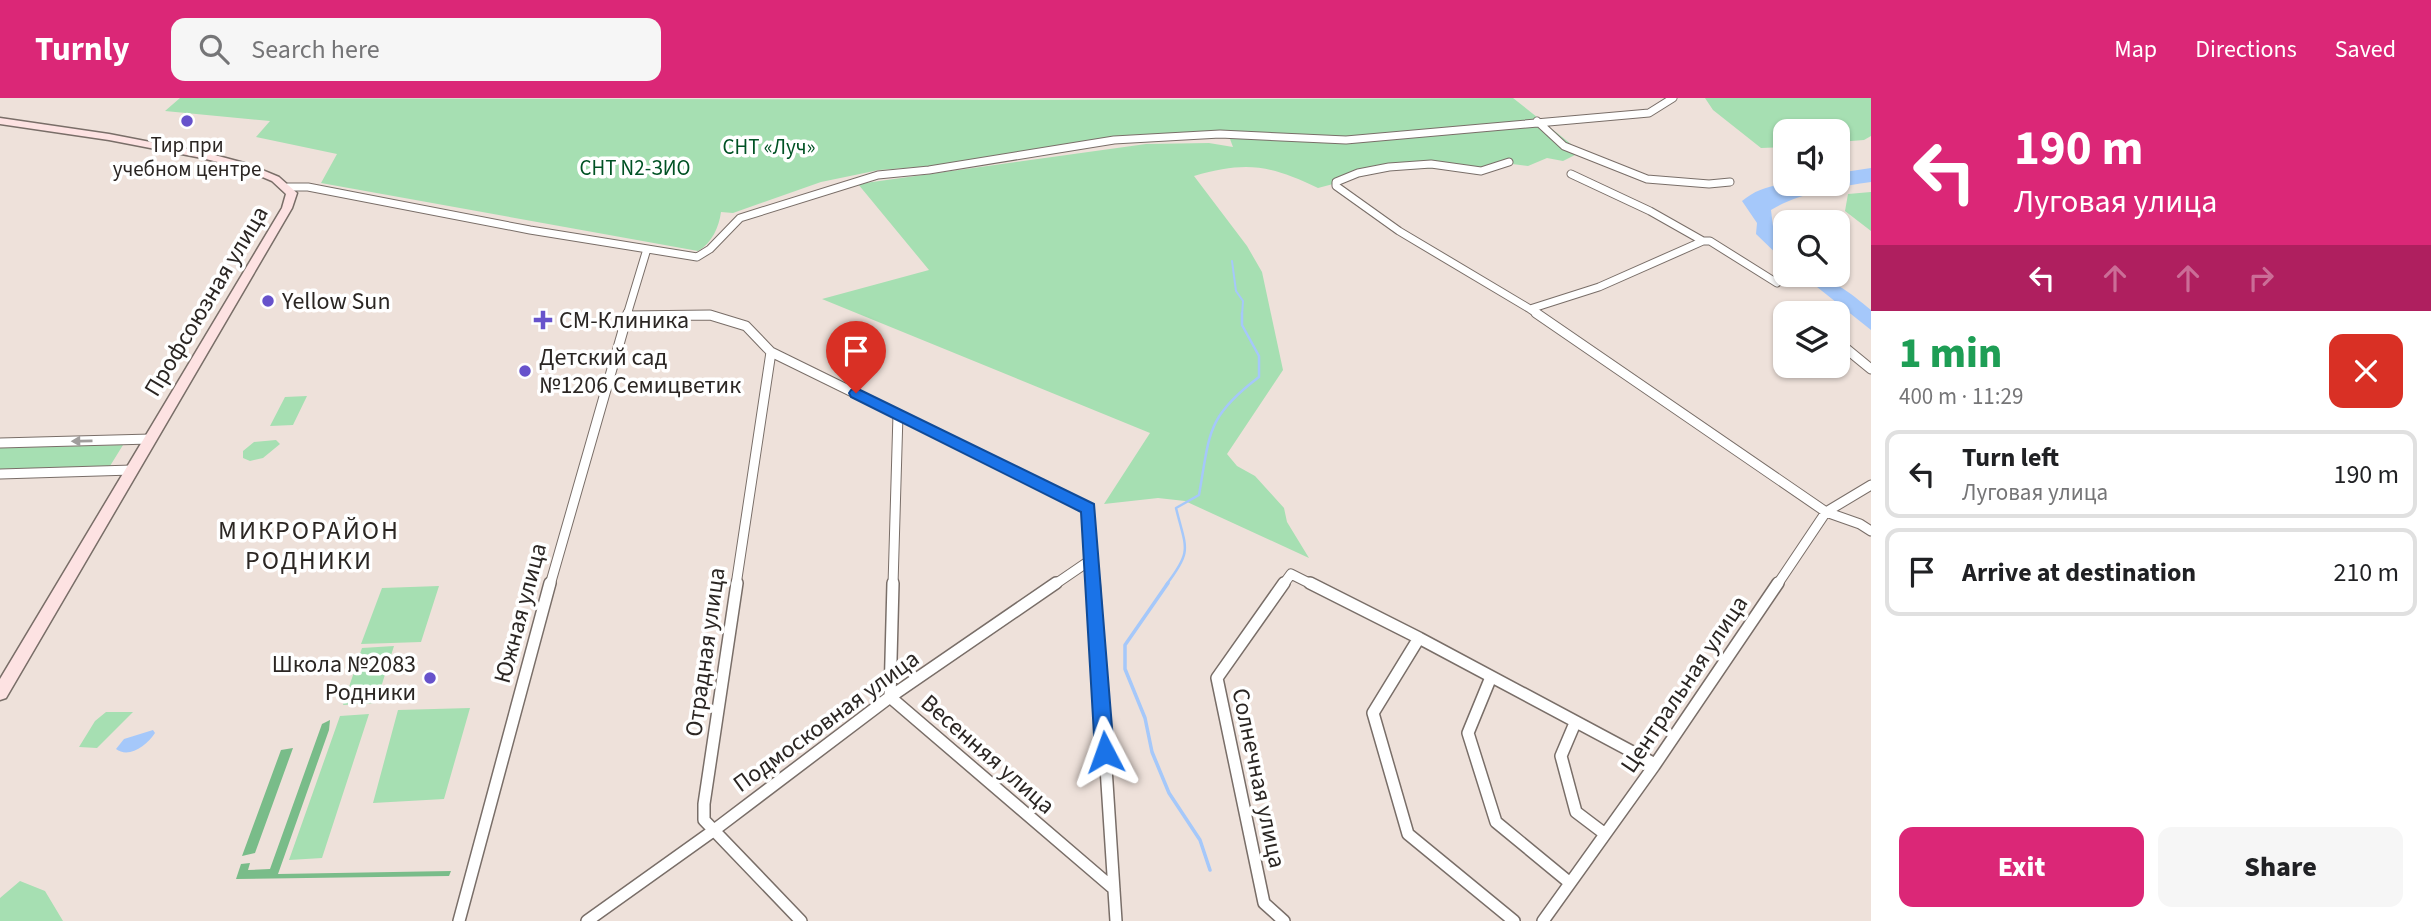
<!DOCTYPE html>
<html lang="en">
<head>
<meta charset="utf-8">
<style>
	:root { --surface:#fff; --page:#f6f6f6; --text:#202124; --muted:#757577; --line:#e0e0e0; --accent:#db2777 }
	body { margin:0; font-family:"Source Sans 3",sans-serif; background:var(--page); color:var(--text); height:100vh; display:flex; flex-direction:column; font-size:26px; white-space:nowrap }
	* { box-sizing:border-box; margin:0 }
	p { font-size:23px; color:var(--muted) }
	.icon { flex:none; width:38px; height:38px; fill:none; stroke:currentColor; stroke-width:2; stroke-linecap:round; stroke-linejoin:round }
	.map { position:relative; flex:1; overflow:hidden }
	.drawer { display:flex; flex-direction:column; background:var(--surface); width:560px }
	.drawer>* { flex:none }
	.hud { background:#db2777; color:#fff; overflow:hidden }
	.tools { position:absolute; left:1773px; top:21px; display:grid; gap:14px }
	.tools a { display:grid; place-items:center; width:77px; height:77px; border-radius:14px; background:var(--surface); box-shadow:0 2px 5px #0004; font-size:35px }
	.pin { position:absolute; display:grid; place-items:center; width:60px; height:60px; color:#fff; margin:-72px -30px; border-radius:50% 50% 50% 0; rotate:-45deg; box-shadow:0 0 7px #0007 }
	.pin .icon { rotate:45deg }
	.me { position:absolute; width:77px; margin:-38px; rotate:356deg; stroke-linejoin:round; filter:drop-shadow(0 0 5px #0008) }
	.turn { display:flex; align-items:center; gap:24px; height:147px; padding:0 28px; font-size:32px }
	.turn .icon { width:91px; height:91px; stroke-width:2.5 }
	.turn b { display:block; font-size:49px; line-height:60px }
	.lanes { display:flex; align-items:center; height:66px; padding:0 28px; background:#0003; justify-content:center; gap:35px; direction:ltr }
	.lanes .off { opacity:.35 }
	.round { display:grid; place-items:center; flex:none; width:74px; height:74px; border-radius:14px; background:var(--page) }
	.summary { display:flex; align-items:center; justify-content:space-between; height:119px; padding:0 28px }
	h1 { font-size:42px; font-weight:800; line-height:52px; color:#1e9e55 }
	.button { display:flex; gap:14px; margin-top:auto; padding:14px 28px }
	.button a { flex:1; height:80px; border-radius:14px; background:var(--accent); color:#fff; font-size:28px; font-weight:800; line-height:80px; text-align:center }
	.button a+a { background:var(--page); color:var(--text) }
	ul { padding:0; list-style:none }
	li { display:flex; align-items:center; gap:21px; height:88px; margin:0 14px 10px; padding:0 14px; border:4px solid var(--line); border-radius:14px }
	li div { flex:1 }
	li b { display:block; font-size:26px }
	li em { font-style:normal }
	header { display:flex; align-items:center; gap:42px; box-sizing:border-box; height:98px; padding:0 35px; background:var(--accent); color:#fff }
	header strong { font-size:33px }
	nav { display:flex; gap:38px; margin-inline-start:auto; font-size:24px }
	.search { width:490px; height:63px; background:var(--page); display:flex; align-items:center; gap:18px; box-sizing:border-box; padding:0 24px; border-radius:14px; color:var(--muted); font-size:26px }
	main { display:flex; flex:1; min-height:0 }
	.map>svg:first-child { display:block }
</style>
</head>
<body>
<header>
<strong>Turnly</strong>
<div class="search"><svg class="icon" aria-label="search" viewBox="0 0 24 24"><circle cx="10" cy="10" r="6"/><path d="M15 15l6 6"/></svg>Search here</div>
<nav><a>Map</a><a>Directions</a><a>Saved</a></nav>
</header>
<main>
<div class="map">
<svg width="1871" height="823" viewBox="0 0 1871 823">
	<rect width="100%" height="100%" fill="#eee1da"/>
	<!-- green -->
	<path fill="#a6dfb2" d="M180,0L1038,2L1513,0L1581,54L1563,63L1547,60L1528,68L1512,66L1479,77L1440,70L1382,73L1318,90C1269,67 1247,63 1194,78L1247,148L1262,174L1283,272L1227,356L1237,368L1255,378L1284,410L1287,424L1309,460L1185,403L1158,400L1104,406L1150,335L822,201L929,172L858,86L1146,46L1209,45L1233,49L1227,33L1130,37L932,68L879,72L821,84L733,115L721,114C719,129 712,145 698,153L321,85L337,56L256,39L270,23L165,13Z
		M1705,0H1871V38L1864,42L1838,44V33H1785V49L1761,50L1713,12Z
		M1871,94V133L1845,113L1848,96Z
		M307,298L293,327L270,328L285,299Z
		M276,342L280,346L263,360L250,363L243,360V353L254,344Z
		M123,347L110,368L0,371V350Z
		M439,488L421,544L361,546L382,490Z
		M394,548L376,605L343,607L362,550Z
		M470,610L444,701L373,705L398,612Z
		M106,614H133L97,650L79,649L95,623Z
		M369,616L322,760L289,762L340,618Z
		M20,783L45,793L63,823H0V800Z"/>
	<!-- forest -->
	<path fill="#79bc89" d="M330,622L329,632L278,776L451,773L449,778L236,781L241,766L250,765L248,772L270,771L322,626Z
		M293,650L255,755L242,758L281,652Z"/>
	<!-- water -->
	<path fill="#a5c8fa" d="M1871,70V84C1841,88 1796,96 1771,112L1774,137L1785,148V164L1756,136L1757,125L1742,103C1769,80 1803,86 1838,86V75Z
		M1802,177C1830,177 1850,195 1871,212V232Z
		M153,632L155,635C147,647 129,661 116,651L124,641Z"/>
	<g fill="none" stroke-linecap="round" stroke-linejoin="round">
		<!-- stream-far2 -->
		<path stroke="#a5c8fa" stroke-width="2" d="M1232,163L1236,193L1243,203L1242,217"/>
		<!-- stream-far1 -->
		<path stroke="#a5c8fa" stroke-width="2.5" d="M1166,487C1193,452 1186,451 1176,410L1199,397C1210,335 1206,319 1259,279V258L1242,227V215"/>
		<!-- stream -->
		<path stroke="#a5c8fa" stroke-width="3.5" d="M1168,485L1125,547V571L1145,620L1152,654L1169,695L1200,742L1210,772"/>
		<defs>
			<path id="street-far2" d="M1537,23L1564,48L1647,81L1709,86L1730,84
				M1509,64L1481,73L1431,66L1389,69L1358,75L1336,84V88L1399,133L1530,211
				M288,89H308L530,132L697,159L710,151L740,120L878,77L929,72L1114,42L1220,36L1346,42L1649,15L1673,0
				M1703,143H1710L1777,185
				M627,217L647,151
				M697,217H711
				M1539,217L1530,211L1599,189L1703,143L1650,113L1571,76"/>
			<path id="street-far1" d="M1536,215L1826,414L1860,426L1871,433
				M626,218L710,217L746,228L771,254L1089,410L1094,487
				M1838,244L1871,271
				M0,345L151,341
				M0,376L132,372
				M550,487L628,215
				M736,487L771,254
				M893,487L898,316
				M1054,487L1092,461
				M1283,487L1291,476L1313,487
				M1777,487L1826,414L1871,387"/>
			<path id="street" d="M737,485L704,706V722L801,823
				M893,485L890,599L1114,791
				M1094,485L1116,823
				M1310,485L1419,540L1655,666
				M1419,540L1373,615L1408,736L1514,823
				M1491,579L1468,635L1496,724L1570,785
				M1575,625L1561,658L1576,714L1605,736
				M459,823L550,485
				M587,823L713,733L890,599L1056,485
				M1284,823L1264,805L1217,580L1284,485
				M1543,823L1654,668L1778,485"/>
			<path id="secondary" d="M0,20L109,36L207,55L248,66L279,79L297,95L292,110L6,600L0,602V581L282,110L286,96L272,83L241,70L202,60L109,42L0,26Z"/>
		</defs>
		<!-- street-far2 casing -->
		<use href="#street-far2" stroke="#796e68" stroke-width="9"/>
		<!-- street-far1 casing -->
		<use href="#street-far1" stroke="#796e68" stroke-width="11"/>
		<!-- street casing -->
		<use href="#street" stroke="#796e68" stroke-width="14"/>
		<!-- secondary casing -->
		<use href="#secondary" stroke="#796e68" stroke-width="3"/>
		<!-- street-far2 -->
		<use href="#street-far2" stroke="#fff" stroke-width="7"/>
		<!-- street-far1 -->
		<use href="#street-far1" stroke="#fff" stroke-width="9"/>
		<!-- street -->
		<use href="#street" stroke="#fff" stroke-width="11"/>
		<!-- secondary -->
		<use href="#secondary" fill="#fde2e2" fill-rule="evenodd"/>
	</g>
	<!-- one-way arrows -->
	<defs><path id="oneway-solid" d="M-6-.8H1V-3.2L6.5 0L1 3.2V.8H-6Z" transform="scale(1.75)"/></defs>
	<use fill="#a09d9c" href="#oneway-solid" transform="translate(82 343) rotate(179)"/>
	<!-- route -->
	<path fill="#1a73e8" stroke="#114b97" stroke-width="2" d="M856,290L1094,406L1114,654L1111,660L1105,662L1098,660L1095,654L1081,414L851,299L849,295L851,292Z"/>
	<!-- markers -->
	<g fill="#6752cb" stroke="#fff" stroke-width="2.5">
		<circle cx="187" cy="23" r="7"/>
		<circle cx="268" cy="203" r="7"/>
		<path d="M539.5 211.5h7v7h7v7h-7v7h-7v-7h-7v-7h7z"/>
		<circle cx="525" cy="273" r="7"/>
		<circle cx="430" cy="580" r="7"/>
	</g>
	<g text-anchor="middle" stroke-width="7" stroke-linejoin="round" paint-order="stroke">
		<!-- far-poi labels -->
		<g font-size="21" fill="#2b2623" stroke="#fff">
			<text x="187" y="54">Тир при<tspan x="187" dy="24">учебном центре</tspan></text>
		</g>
		<!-- far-park labels -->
		<g font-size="21" fill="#005224" stroke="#fff">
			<text x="769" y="56">СНТ «Луч»</text>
			<text x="635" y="77">СНТ N2-ЗИО</text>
		</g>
		<!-- street labels -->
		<g font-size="24" fill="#2b2623" stroke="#fff">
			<text transform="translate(206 203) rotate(-59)" y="8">Профсоюзная улица</text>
			<text transform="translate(520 515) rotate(-75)" y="8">Южная улица</text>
			<text transform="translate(705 554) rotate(-82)" y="8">Отрадная улица</text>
			<text transform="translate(1684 586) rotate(-56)" y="8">Центральная улица</text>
			<text transform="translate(826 623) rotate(-36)" y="8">Подмосковная улица</text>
			<text transform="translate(988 656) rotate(41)" y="8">Весенняя улица</text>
			<text transform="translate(1259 680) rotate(78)" y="8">Солнечная улица</text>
		</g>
		<!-- poi labels -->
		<g font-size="24" fill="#2b2623" stroke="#fff" text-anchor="start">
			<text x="282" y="211">Yellow Sun</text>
			<text x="559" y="230">СМ-Клиника</text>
			<text x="539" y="267">Детский сад<tspan x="539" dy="28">№1206 Семицветик</tspan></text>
			<text x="416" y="574" text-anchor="end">Школа №2083<tspan x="416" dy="28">Родники</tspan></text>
		</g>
		<!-- neighbourhood labels -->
		<g font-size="26" letter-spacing="2" fill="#2b2623" stroke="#fff">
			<text x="309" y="441">МИКРОРАЙОН<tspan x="309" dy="30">РОДНИКИ</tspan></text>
		</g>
	</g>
</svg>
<div class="tools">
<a><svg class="icon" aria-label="sound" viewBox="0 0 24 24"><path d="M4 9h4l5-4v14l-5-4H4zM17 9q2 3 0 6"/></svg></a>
<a><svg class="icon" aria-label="search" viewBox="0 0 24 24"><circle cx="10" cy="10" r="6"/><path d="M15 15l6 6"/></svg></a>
<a><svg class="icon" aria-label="layers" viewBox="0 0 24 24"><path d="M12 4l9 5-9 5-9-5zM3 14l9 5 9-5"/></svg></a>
</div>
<div class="pin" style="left:856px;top:295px;background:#d93025"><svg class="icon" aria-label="arrive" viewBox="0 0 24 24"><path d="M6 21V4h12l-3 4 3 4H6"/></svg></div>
<svg class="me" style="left:1105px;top:654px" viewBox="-20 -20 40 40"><path d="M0-17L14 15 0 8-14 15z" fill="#1a73e8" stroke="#fff" stroke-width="4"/></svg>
</div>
<section class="drawer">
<div class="hud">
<div class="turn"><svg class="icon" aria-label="left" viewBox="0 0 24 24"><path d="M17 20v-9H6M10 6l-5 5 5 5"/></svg><div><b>190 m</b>Луговая улица</div></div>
<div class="lanes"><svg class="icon" aria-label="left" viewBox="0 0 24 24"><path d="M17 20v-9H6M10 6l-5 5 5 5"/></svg><svg class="icon off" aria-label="ahead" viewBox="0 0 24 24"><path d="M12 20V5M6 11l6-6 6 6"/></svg><svg class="icon off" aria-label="ahead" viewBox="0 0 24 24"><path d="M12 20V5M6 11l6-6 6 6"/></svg><svg class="icon off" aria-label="right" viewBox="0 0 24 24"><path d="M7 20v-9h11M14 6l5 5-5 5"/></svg></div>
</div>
<div class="summary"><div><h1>1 min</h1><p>400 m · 11:29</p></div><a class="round" style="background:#d93025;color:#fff"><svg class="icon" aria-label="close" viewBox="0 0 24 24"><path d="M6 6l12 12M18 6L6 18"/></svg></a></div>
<ul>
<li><svg class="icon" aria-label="left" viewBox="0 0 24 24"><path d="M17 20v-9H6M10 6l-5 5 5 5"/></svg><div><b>Turn left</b><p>Луговая улица</p></div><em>190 m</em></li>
<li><svg class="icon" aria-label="arrive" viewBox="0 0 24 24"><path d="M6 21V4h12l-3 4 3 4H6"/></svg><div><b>Arrive at destination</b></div><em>210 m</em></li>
</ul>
<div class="button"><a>Exit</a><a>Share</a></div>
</section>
</main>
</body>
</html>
